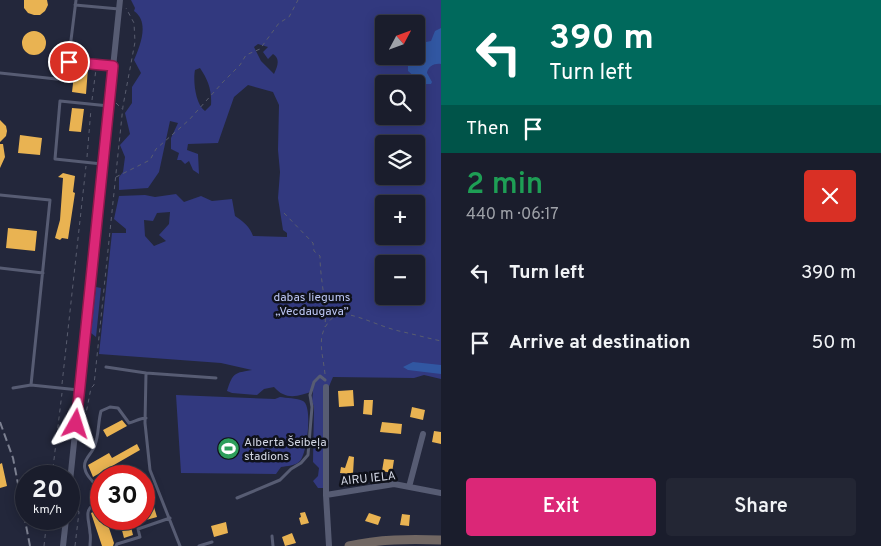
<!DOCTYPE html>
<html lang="en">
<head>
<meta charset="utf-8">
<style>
	:root { --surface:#1a1d2c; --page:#232634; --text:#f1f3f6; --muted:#9fa2a9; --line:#383b48; --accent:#db2777 }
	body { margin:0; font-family:Overpass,sans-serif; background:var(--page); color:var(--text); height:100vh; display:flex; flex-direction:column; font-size:19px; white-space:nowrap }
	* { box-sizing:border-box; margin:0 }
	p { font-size:16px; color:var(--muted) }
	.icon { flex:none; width:28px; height:28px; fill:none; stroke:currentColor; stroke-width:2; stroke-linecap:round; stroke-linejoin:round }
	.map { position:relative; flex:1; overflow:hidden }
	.side { display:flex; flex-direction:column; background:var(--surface); width:440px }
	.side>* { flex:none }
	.top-card { background:#00695c; color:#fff; overflow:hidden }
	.needle { width:32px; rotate:49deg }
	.fabs { position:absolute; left:375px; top:15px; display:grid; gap:10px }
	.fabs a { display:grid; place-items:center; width:50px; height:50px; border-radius:5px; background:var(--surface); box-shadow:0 2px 12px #0003,0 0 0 1px var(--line); font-size:25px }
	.speed { position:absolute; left:15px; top:465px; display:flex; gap:10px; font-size:25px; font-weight:700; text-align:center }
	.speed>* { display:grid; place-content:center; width:65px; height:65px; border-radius:50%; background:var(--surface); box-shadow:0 2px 12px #0003,0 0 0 1px var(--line); line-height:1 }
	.speed small { font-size:12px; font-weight:400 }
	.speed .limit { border:8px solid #d22; background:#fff; color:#111 }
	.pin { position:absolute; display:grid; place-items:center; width:42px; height:42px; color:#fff; margin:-21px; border:2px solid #fff; border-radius:50%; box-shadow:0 1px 5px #0007 }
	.me { position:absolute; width:55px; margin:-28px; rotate:6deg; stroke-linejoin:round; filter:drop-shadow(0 0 4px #0008) }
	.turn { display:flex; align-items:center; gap:18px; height:105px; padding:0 25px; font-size:22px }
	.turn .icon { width:65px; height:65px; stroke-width:2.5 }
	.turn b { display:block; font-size:35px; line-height:42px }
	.then { display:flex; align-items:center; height:48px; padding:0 25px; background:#0003; gap:10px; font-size:19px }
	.round { display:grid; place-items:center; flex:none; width:52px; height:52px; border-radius:5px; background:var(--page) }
	.head { display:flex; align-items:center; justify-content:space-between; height:85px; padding:0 25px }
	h1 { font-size:30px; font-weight:600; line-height:38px; color:#1e9e55 }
	.button { display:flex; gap:10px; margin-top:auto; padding:10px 25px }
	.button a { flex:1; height:58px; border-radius:5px; background:var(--accent); color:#fff; font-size:20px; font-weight:600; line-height:58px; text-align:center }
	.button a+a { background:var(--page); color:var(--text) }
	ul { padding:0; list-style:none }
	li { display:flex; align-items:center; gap:15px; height:70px; padding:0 25px }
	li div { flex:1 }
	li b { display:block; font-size:19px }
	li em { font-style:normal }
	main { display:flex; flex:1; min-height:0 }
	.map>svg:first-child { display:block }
</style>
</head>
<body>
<main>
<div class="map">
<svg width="441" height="546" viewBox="0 0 441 546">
	<rect width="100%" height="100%" fill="#23273b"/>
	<!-- green -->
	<path fill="#32397f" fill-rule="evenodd" d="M131,0H441V379L424,375L414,378L333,377L327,391L323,488H318L313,481L318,476L319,468L313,462L314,407L312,401L313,391C299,396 286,401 274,387L264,389L257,395L232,393L227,391C233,372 235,373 252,370L221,363L99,354L112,233H126V229L114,219L119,196L145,195L155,197L176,194L184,202L201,196L212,201L232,199L235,216C243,221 250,227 253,236L287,237V233L283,230L278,198L280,172L278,150L279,105L273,92L248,85L234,97L218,143L188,144L187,150L198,154L199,174L193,170L189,161L185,164L181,160H177L179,153L171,149V138L178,123L170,121L159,172L148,188L119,190V177L123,172L125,157L120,145L130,134L125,113L132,103V87L141,73L134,60C140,46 150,22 134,11L135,8ZM384,24H416V56H384ZM258,44L268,47L263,52L268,59L273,54C281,59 277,67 274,74L261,61L254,47ZM200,68C208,80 212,90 211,105L205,111C195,104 193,80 195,70ZM384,84H416V116H384ZM384,144H416V176H384ZM384,204H416V236H384ZM170,212L169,224L159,235L166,241L154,246L145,236L144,220L153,221L157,213ZM384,264H416V296H384Z
		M96,287L101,288L96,337L91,333Z
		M176,395L275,399L280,397C286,398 297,398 303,401C313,406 307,454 300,461C295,466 287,466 281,467L276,474L181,473Z"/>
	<!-- water -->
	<path fill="#3157a2" d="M441,28V64C435,63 428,66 427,73L432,82L431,84H423L408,71V60L416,61L422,59V57L416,55V47L421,43L431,41L435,31Z
		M413,362L441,365V374L408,370L403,367Z"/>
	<!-- building -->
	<path fill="#e9b352" d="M24,0H47L48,5L45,11L40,15H34L28,13L24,8Z
		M22 43a12 12 0 1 1 24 0a12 12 0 1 1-24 0Z
		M75,67L88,68L86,94L72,92Z
		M72,108L84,109L81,132L69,131Z
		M0,120L6,126L7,131L6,136L0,142Z
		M20,135L42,138L40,155L18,153Z
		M0,144H3L5,157L0,168Z
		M63,173L75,176L73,192L75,193L68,239L62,238L60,240L55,238L60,220L63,178L58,177Z
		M8,228L37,231L35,251L6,248Z
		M353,390L354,406L339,407L338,391Z
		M364,400H373L372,415L363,414Z
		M412,407L425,410L423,420L410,417Z
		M122,420L127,426L107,437L103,430Z
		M382,422L402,424L401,434L380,432Z
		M434,431L441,432V444L432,442Z
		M137,444L140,450L93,477L88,465L109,453L112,458Z
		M349,456L354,457L353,474L340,473L341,467L345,468Z
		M384,459L394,460L392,473L382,471Z
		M2,463L7,486L0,488V464Z
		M144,477H145L157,517L146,520L144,511Z
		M101,509V519H106L114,543L113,546H102L91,513Z
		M305,512L309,523L301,525L299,518L301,517L300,513Z
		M369,513L381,517L378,525L365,521Z
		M402,514L410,515L409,526L400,525Z
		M119,519H129L133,535L124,538Z
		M226,522L228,533L214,537L211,526Z
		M292,533L296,543L285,546L282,537Z"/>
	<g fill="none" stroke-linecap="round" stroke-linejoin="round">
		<!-- path -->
		<path stroke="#595d6f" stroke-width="1" stroke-dasharray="4 4" stroke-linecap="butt" d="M92,100L96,69
			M116,103L122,109
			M87,157L91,109
			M116,177L150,160L156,149L189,120L223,82L240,65L246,55L260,49L279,23L289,17L298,0
			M284,213L313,243L314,251L320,256C320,280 327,303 325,327
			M325,374C322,347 314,332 338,313C360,315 378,326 399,331C413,334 427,338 441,341
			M62,384L86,166
			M82,434L91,388L94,385L123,106L135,42L134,23L126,8
			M52,476L62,393
			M44,546L47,519
			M75,546L79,512L76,507L77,483"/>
		<!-- service -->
		<path stroke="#575c73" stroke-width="3" d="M75,5L119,9
			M69,62L113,66
			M0,73L66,80L76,0
			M102,164L55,159L60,101L109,106
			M0,195L50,200L31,385
			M0,268L43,273
			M106,367L146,373
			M13,388L31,385L79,390
			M237,498L280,480L291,469L301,463L308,455L312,407L310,395L314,382L320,376L325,380
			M272,536L273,546
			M90,546C90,542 91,537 90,533C89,516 82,511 99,500C98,494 97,488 93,482C90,478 86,475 85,469C82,460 93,453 95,445C99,434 98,422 101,411L110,407L118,408L129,423C135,422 139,418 146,418
			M116,546L117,544L140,537L138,529L170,518
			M180,546L150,470L145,423L146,373L216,378
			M199,546L212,542"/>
		<!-- minor -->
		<path stroke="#575c73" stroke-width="6" d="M326,387V495L329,546
			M409,487L423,434
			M69,491L120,0
			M326,495L394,484L441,493
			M63,546L66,519"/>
		<!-- secondary -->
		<path stroke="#716763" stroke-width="9" d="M349,546C379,539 410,539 441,540"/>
		<!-- rail -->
		<path stroke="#7c8091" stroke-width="2" stroke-dasharray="8 4" stroke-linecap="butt" d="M0,422L13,458L30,546"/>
	</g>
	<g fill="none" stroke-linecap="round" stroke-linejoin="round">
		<defs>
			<path id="route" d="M69,62L113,66L76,424"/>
		</defs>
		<!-- route casing -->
		<use href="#route" stroke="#8e194d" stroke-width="12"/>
		<!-- route -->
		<use href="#route" stroke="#db2777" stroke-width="9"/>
	</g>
	<!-- icons -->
	<defs>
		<symbol id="stadium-disc" viewBox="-11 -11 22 22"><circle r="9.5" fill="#2e9e5b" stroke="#0f111a"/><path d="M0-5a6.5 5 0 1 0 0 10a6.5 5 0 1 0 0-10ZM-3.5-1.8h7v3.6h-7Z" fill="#fff"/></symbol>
	</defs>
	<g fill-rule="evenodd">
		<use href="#stadium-disc" x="216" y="436" width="25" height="25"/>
	</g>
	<g text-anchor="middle" stroke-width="5" stroke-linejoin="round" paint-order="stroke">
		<!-- park labels -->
		<g font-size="12" fill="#bdc7f4" stroke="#0f111a">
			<text x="312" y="301">dabas liegums<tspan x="312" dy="14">„Vecdaugava”</tspan></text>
		</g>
		<!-- poi labels -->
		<g font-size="12" fill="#d2d6e3" stroke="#0f111a" text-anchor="start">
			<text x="244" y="446">Alberta Šeibeļa<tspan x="244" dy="14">stadions</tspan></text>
		</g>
		<!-- street labels -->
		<g font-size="12" fill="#d2d6e3" stroke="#0f111a">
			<text transform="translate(368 478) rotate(-6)" y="4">AIRU IELA</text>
		</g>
	</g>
</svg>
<div class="fabs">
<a><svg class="needle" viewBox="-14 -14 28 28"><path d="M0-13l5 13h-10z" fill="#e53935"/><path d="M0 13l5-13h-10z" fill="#9fa2a9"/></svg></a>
<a><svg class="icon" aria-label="search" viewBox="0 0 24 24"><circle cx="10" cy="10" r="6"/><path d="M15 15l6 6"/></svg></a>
<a><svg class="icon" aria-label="layers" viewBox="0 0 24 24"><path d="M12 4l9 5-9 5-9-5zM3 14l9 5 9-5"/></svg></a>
<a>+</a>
<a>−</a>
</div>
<div class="speed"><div>20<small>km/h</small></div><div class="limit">30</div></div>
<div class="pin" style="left:69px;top:62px;background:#d93025"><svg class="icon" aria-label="arrive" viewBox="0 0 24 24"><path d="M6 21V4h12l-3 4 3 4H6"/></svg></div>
<svg class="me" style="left:76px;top:424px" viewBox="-20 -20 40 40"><path d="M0-17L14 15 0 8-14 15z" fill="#db2777" stroke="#fff" stroke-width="4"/></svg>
</div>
<section class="side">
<div class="top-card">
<div class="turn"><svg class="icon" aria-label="left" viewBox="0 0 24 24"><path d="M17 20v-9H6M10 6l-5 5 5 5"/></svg><div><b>390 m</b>Turn left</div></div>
<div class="then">Then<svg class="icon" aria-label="arrive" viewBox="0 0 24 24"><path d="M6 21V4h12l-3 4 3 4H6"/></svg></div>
</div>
<div class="head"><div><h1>2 min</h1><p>440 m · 06:17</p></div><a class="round" style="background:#d93025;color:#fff"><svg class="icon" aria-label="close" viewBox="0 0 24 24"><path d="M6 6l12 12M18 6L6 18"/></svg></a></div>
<ul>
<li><svg class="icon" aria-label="left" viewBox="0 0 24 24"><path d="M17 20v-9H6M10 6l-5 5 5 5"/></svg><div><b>Turn left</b></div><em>390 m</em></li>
<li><svg class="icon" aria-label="arrive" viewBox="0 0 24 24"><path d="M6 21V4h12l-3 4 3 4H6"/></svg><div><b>Arrive at destination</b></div><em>50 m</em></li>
</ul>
<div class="button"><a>Exit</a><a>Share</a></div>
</section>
</main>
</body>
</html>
